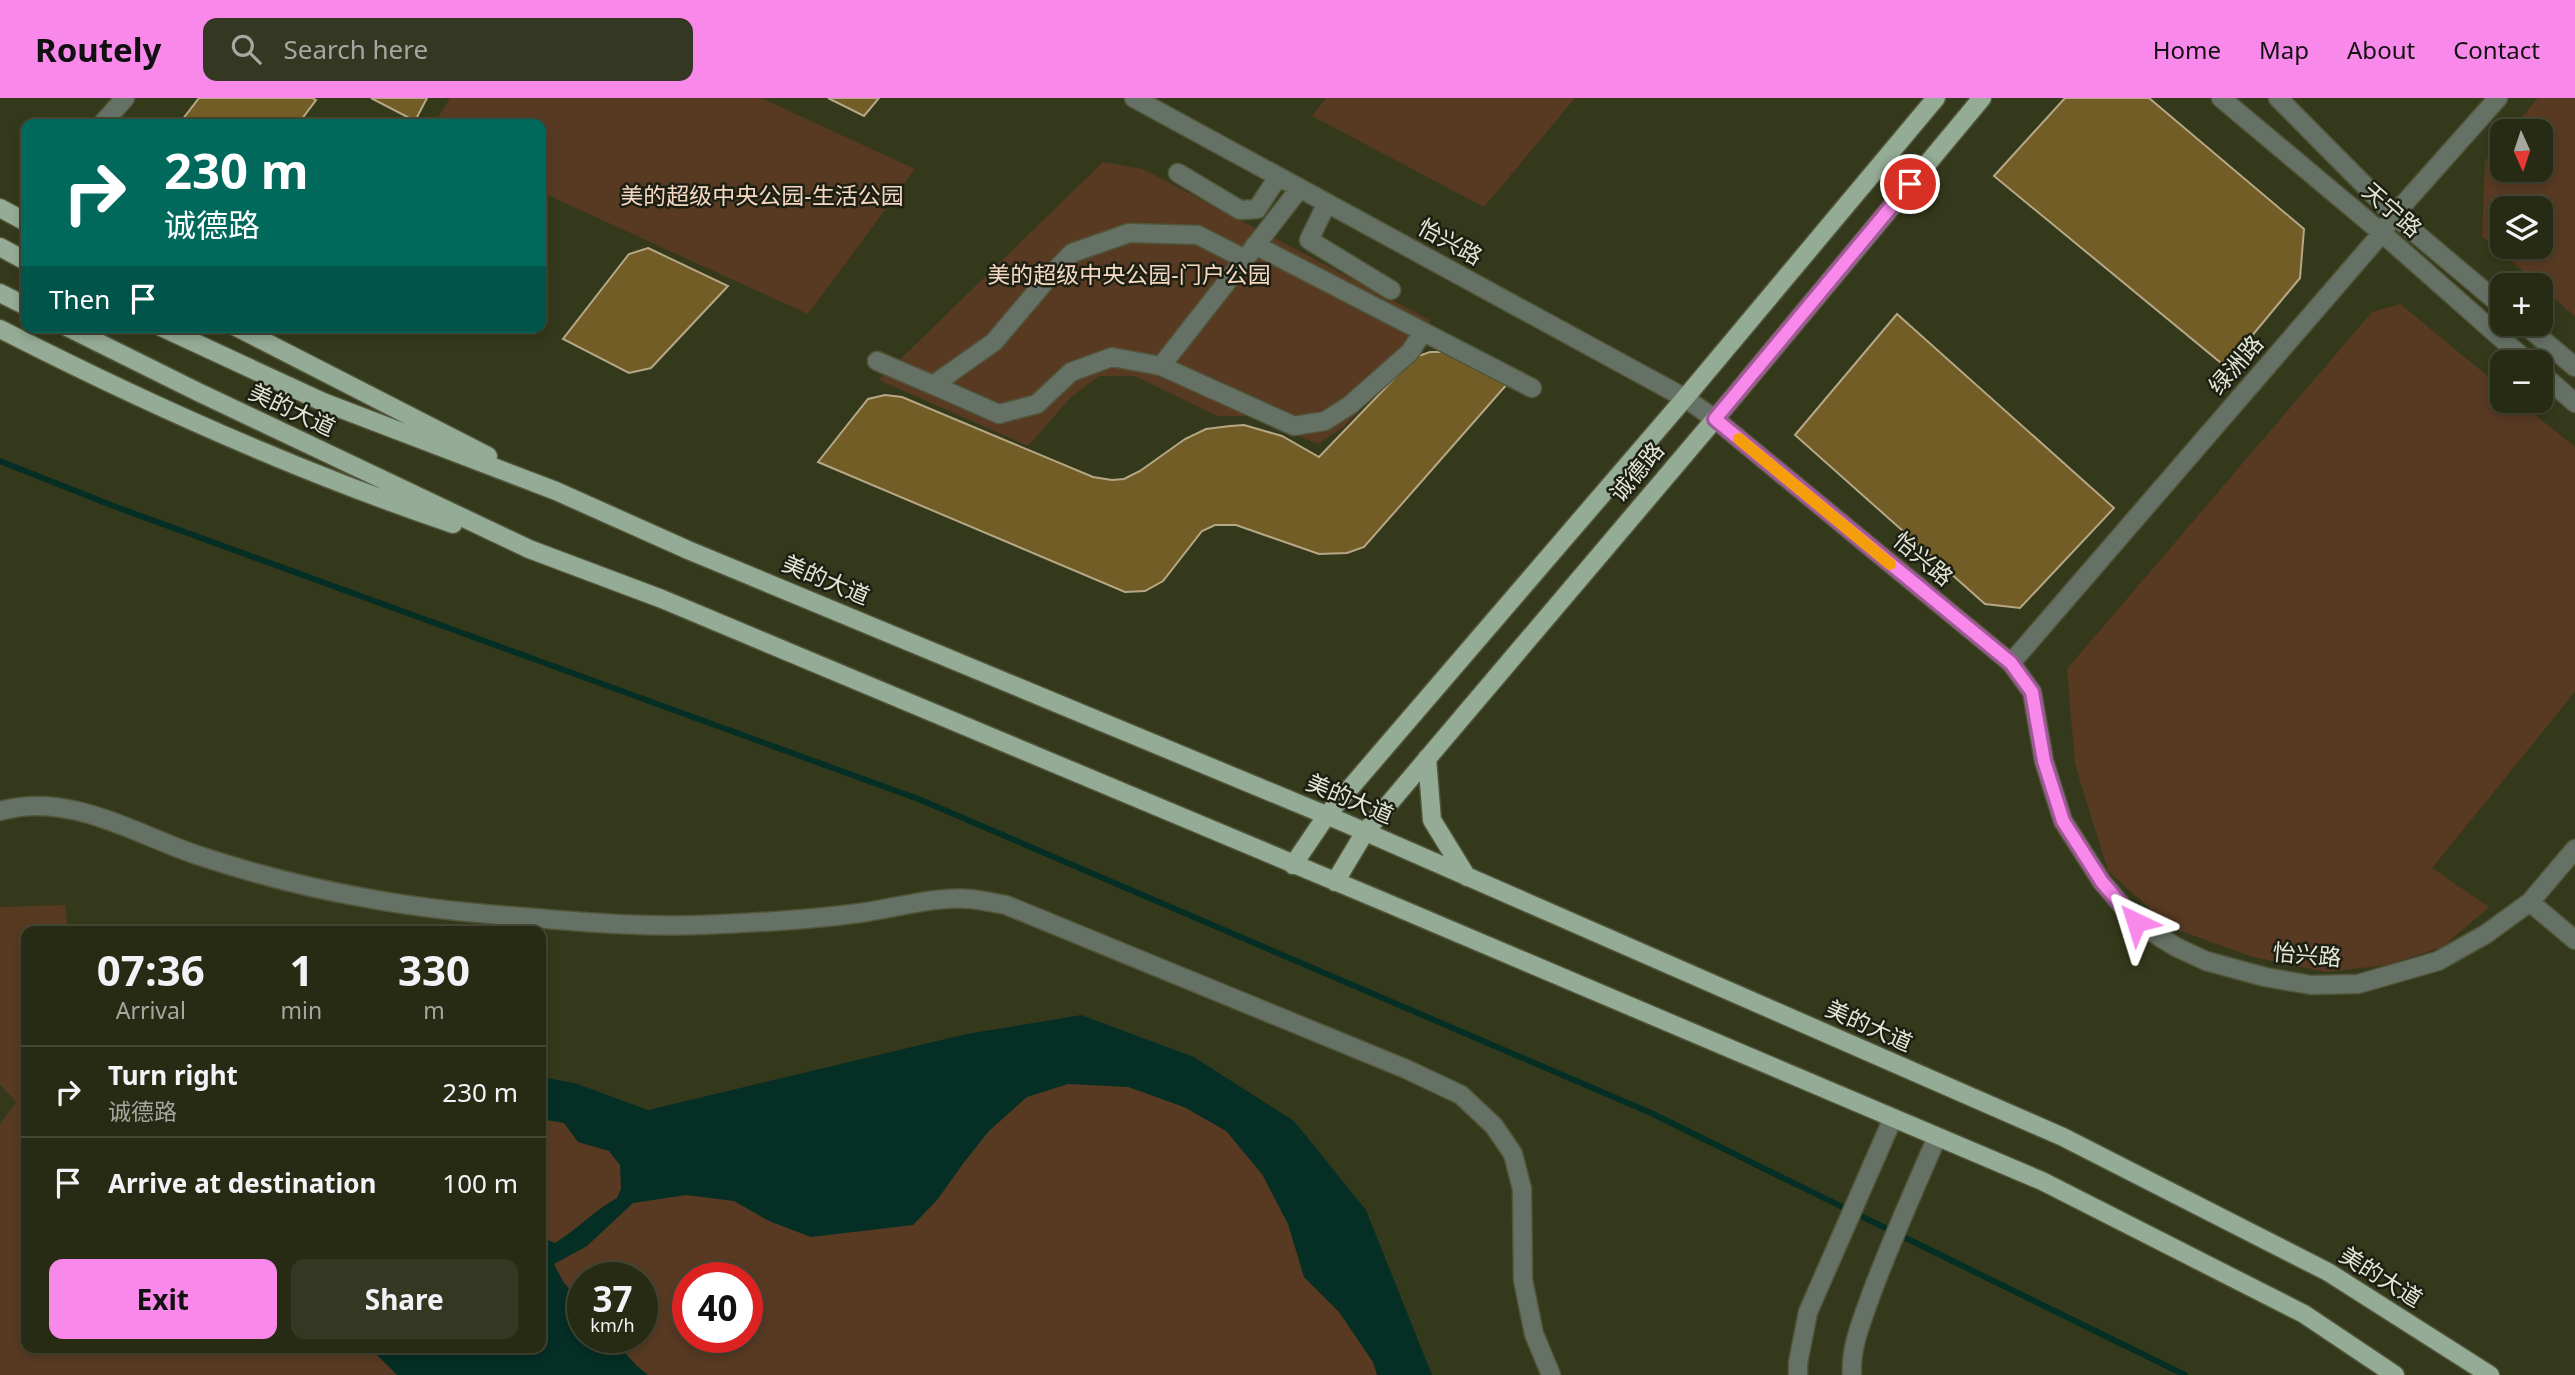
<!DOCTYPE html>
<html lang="en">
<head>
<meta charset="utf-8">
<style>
	:root { --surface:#282b14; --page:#343722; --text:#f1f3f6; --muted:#a5a7a0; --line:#444734; --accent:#f888ea }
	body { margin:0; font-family:"Noto Sans","Noto Sans SC",sans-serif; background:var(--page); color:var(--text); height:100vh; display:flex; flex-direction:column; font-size:26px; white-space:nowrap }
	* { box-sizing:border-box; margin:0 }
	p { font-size:23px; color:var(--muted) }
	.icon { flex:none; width:38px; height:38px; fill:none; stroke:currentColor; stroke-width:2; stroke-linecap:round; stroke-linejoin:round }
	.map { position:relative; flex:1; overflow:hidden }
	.sheet { position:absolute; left:21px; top:828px; width:525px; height:427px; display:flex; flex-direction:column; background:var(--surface); border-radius:14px; box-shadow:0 4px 10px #0003,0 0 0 2px var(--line) }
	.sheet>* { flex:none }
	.top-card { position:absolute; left:21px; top:21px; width:525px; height:214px; border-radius:14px; box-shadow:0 4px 10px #0003,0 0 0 2px var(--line); background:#00695c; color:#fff; overflow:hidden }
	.needle { width:46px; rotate:177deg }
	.fabs { position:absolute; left:2490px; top:21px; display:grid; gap:14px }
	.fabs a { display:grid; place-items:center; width:63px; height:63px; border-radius:14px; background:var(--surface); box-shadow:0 4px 10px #0003,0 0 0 2px var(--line); font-size:35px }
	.speed { position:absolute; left:567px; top:1164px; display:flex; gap:14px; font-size:35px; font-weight:700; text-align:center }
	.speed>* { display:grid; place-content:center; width:91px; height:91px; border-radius:50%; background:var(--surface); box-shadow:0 4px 10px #0003,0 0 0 2px var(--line); line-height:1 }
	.speed small { font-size:18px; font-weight:400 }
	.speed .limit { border:10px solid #d22; background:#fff; color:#111 }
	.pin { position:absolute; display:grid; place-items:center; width:60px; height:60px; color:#fff; margin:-30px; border:4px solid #fff; border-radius:50%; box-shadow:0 2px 7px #0007 }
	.me { position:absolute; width:77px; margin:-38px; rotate:319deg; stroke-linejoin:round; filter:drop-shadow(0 0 5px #0008) }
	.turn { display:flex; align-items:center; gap:24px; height:147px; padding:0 28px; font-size:32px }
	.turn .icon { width:91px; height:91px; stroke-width:2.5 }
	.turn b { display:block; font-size:49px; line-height:60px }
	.then { display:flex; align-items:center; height:66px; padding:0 28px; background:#0003; gap:14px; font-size:26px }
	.eta { display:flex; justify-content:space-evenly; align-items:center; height:119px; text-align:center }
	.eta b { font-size:42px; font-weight:700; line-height:49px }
	.button { display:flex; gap:14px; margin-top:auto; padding:14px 28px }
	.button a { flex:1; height:80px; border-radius:14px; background:var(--accent); color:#111; font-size:28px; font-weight:700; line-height:80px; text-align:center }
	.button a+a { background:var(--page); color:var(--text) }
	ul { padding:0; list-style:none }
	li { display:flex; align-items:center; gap:21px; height:91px; padding:0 28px; border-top:2px solid var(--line) }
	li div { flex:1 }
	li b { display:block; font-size:26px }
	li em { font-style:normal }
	header { display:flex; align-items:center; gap:42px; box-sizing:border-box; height:98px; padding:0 35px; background:var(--accent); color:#111 }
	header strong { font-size:33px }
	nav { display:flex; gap:38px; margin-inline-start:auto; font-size:24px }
	.search { width:490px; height:63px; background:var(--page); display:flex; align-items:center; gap:18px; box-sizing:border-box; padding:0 24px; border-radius:14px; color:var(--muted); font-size:26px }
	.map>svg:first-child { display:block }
</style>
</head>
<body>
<header>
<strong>Routely</strong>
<div class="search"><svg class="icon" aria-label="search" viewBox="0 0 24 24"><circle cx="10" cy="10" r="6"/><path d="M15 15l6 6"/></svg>Search here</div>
<nav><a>Home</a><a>Map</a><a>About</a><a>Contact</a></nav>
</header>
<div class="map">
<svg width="2575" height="1277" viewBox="0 0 2575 1277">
	<rect width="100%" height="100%" fill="#35391b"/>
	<!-- green -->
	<path fill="#583a23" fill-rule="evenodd" d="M450,0H761L915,71L808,216L541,94V26H434Z
		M1326,0H1575L1484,109L1312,18Z
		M2538,0H2575V218L2482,138L2485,63L2502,42V72H2541V33H2510ZM2541,110V149H2502V110Z
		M1103,64L1143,71L1430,222L1424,249L1342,330L1318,346L1250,318H1217L1135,278H1099L1071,299L1028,348L879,282Z
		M2400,206L2502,290V303H2518L2575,349V594L2432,770L2489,809L2442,849L2387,867L2326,874L2253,859L2170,829L2108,773L2075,666L2067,571L2372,214Z
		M65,807L68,833H26V1250H541V979L575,985L648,1012L966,936L1081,917L1194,959L1294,1023L1366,1112L1432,1277H0V1026L16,1004L0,986V809ZM583,1180H642V1239H583ZM688,1180H747V1239H688Z"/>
	<!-- water -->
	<path fill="#052e25" d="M1081,917L1194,959L1294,1023L1366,1112L1432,1277H1377L1373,1264L1339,1214L1304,1179L1288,1126L1262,1076L1226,1033L1184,1009L1128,989L1068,986L1027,999L989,1033L965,1063L937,1102L913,1127L811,1139L769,1123L734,1103L686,1097L633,1105L587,1148L554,1166L564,1185L583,1206V1239H611L636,1267L648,1277H397L370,1250H541V1139L555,1145C577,1132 593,1113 617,1100L621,1091L620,1067L609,1053L578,1044L564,1025L541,1021V979L575,985L648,1012L966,936Z"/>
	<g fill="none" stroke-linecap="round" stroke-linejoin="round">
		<!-- stream -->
		<path stroke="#052e25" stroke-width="6" d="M0,363L116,409L921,702L1651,1015L2185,1277"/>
	</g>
	<!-- building -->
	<path fill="#735d26" stroke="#b6a887" stroke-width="2" d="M199,0H312L316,2L298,26H179Z
		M371,0H427L415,23Z
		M828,0H879L864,18Z
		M2065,0H2149L2304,131L2300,180L2226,269L1994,78Z
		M648,150L728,188L651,270L629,275L563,241L629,156Z
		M1897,216L2114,410L2020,510L1985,506L1795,337Z
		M1430,254H1444L1508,285L1364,449L1347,455L1319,456L1236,427H1215L1202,433L1163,483L1145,493L1125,494L818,364L868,301L885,297L902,299L1093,379L1112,382L1124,381L1140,373L1185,341L1206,331L1230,328L1244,327L1282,338L1319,359L1415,259Z"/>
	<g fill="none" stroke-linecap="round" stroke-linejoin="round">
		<defs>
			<path id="minor" d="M1134,0L1685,300L1715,321L2011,565L2032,594L2044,663L2063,723L2102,784L2136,824L2176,849L2206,863L2265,879L2311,887L2358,886L2438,863L2486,836L2530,804L2575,842
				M2221,0L2382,135L2528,264
				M2278,0L2394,117L2502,208
				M102,26L125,0
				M1178,75L1240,112L1257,111L1278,79
				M1327,105L1309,142L1391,192
				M1255,147L1532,290
				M2524,226L2575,269
				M877,263L933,287L994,244L1048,180L1072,155L1129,135L1198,137L1245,161L1300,90
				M1161,268L1294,328L1325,323L1350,307L1410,254L1422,235
				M2541,275L2575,305
				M933,287L999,316L1037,306L1071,274L1112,259L1161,268L1245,161
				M2011,565L2382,135L2394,117L2498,0
				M0,713C68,693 135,736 197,757C251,775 309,790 366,800C418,810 470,815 523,819C589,825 657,830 723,826C768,824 815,821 860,815C896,810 934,798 970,801C982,802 994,805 1006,807L1406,971L1461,997L1494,1028L1513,1056L1522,1091L1523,1182L1534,1236L1551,1277
				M2530,804L2575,751
				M1798,1277V1265L1808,1214L1893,1020
				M1852,1277C1850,1249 1863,1220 1872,1194C1892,1141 1915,1090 1937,1039"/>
			<path id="major" d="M0,110L26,124
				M0,149L26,163
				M0,195L26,208
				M67,229L198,294L529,451L662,501L1380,802L2042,1083L2304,1216L2395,1277
				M161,229L323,304L556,393L688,452L1345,725L2063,1039L2328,1174L2490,1277
				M236,229L488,358
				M0,231C147,306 296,373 453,426
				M1427,660L1432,722L1467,779
				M1293,767L1327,717L1685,300L1936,0
				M1335,784L1365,734L1715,321L1982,0"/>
		</defs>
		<!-- minor casing -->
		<use href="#minor" stroke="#515539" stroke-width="21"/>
		<!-- major casing -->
		<use href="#major" stroke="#515539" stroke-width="21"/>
		<!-- minor -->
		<use href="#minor" stroke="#667166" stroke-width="18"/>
		<!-- major -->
		<use href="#major" stroke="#94ab95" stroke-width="18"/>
	</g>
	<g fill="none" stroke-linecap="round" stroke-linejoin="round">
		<defs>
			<path id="route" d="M1910,86L1715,321L2011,565L2032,594L2044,663L2063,723L2102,784L2136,824"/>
		</defs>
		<!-- route casing -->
		<use href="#route" stroke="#a15898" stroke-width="18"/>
		<!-- route -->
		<use href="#route" stroke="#f888ea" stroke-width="12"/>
		<!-- slow -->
		<path stroke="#f59e0b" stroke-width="12" d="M1739,341L1890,466"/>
	</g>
	<g text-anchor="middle" stroke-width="5" stroke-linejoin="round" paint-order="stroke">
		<!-- park labels -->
		<g font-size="23" fill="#f5d8c2" stroke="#1d1f12">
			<text x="762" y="106">美的超级中央公园-生活公园</text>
			<text x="1129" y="185">美的超级中央公园-门户公园</text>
		</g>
		<!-- street labels -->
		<g font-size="23" fill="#e2e6d4" stroke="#1d1f12">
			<text transform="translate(2392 112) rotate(41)" y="8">天宁路</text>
			<text transform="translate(1450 144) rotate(29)" y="8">怡兴路</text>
			<text transform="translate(2236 267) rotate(-49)" y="8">绿洲路</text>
			<text transform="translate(292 312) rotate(25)" y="8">美的大道</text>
			<text transform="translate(1637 374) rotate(-50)" y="8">诚德路</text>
			<text transform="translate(1923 461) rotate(40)" y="8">怡兴路</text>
			<text transform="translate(826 482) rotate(23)" y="8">美的大道</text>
			<text transform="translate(1350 701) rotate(23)" y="8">美的大道</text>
			<text transform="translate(2307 857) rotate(5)" y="8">怡兴路</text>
			<text transform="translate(1869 928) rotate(24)" y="8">美的大道</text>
			<text transform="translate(2381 1179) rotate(32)" y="8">美的大道</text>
		</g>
	</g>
</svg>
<div class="fabs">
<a><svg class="needle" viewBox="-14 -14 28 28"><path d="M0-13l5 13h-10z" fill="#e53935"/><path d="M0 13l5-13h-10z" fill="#a5a7a0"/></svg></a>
<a><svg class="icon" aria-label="layers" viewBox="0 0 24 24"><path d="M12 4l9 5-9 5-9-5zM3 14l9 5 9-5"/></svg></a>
<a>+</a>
<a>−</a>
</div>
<div class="speed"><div>37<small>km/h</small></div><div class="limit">40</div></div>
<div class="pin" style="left:1910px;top:86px;background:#d93025"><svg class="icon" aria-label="arrive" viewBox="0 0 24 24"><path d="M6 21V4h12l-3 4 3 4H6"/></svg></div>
<svg class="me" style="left:2136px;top:824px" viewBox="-20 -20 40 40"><path d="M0-17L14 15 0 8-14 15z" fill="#f888ea" stroke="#fff" stroke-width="4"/></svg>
<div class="top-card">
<div class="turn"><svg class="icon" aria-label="right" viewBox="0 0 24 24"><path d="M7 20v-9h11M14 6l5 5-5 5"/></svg><div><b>230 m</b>诚德路</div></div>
<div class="then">Then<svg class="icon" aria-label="arrive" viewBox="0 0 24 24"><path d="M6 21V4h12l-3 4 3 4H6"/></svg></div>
</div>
<section class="sheet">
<div class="eta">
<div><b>07:36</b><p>Arrival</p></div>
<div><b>1</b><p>min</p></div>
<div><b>330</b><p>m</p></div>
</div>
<ul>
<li><svg class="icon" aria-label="right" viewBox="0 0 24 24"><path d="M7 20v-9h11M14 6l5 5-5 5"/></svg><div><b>Turn right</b><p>诚德路</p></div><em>230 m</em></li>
<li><svg class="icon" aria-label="arrive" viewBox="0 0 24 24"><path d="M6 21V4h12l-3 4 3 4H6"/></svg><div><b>Arrive at destination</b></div><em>100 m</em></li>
</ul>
<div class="button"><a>Exit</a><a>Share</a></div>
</section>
</div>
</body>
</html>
